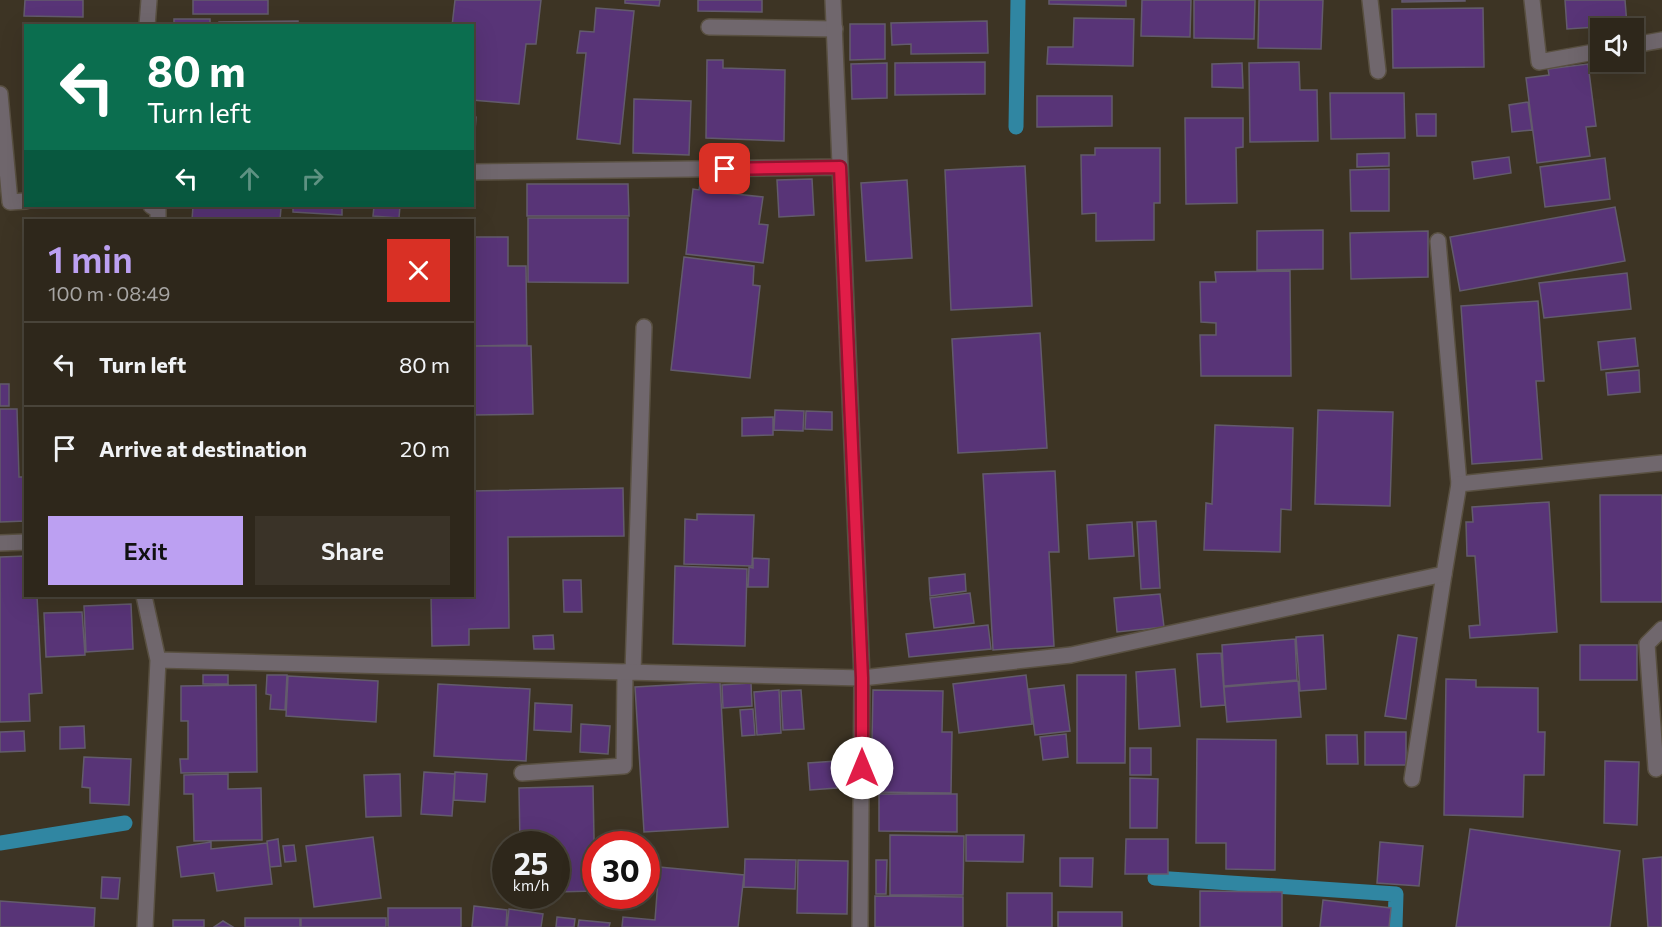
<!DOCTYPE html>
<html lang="en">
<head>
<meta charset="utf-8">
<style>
	:root { --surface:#2e271b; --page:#3a3328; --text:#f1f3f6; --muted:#a7a5a3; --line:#49443a; --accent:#bca0f2 }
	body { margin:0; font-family:Commissioner,sans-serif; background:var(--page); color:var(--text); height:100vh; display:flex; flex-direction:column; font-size:22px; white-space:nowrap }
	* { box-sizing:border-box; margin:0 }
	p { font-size:20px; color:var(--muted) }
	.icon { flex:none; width:33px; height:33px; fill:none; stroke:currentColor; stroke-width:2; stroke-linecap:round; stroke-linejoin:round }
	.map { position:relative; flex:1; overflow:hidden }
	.sheet { position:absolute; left:24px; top:219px; width:450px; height:378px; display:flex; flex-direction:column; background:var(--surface); border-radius:0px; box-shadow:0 6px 24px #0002,0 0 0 2px var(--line) }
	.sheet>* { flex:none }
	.hud { position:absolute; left:24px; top:24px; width:450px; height:183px; border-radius:0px; box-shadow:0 6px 24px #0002,0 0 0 2px var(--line); background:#0b6e4f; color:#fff; overflow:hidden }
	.tools { position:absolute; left:1590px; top:18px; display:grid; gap:12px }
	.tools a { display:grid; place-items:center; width:54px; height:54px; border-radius:0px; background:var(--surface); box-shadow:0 6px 24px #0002,0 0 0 2px var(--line); font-size:30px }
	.speed { position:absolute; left:492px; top:831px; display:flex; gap:12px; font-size:30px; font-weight:700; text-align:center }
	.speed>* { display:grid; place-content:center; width:78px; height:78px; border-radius:50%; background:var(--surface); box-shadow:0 6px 24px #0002,0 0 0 2px var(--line); line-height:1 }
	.speed small { font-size:15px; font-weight:400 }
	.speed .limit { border:9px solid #d22; background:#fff; color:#111 }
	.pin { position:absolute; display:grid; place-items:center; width:51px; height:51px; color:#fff; margin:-26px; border-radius:12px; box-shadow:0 3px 9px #0006 }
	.me { position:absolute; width:66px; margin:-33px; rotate:0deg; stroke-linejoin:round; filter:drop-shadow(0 0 4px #0008) }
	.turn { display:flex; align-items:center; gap:21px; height:126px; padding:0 24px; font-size:27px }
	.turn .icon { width:78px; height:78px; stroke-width:2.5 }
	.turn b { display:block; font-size:42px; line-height:51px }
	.lanes { display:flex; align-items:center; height:57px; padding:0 24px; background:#0003; justify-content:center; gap:30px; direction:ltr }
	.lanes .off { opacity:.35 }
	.round { display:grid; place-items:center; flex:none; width:63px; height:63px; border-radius:0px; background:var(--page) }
	.summary { display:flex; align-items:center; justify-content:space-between; height:102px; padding:0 24px }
	h1 { font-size:36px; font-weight:600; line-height:45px; color:var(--accent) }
	.button { display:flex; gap:12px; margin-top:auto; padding:12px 24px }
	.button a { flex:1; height:69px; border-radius:0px; background:var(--accent); color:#111; font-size:24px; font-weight:600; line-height:69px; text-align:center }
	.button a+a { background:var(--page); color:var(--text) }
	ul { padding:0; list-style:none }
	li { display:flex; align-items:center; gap:18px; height:84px; padding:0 24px; border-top:2px solid var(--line) }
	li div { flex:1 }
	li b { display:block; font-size:22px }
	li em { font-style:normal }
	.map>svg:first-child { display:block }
</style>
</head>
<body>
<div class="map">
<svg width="1662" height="927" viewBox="0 0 1662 927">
	<rect width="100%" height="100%" fill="#3d3424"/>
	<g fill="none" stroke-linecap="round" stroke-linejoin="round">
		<!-- stream -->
		<path stroke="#3086a2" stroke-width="15" d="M1016,127L1018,0
			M0,843L125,823
			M1155,878L1396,894L1395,927"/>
	</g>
	<!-- building -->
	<path fill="#583477" stroke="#635b6c" stroke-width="1.5" d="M25,0H83V17L24,16Z
		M193,0H268V14H193Z
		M455,0H541L536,44H526L519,104L472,100V26H452Z
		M625,0H660L659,6L625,3Z
		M698,0H762V12L698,11Z
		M1049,0H1126V6L1049,4Z
		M1142,0H1191L1190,37L1141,36Z
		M1194,0H1255L1254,39L1194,38Z
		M1259,0H1323L1321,49L1258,48Z
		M1402,0H1465V1L1402,2Z
		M1565,0H1625L1627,25L1567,29Z
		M596,8L634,11L620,144L577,139L586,53H577L580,31L594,32Z
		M1483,8L1484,67L1393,68L1392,9Z
		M1074,18L1134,19L1133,66L1047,64L1048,47H1073Z
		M174,19H210V26H174Z
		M298,21V26H219V22Z
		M987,21L988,53L911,54V44L892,45L891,23Z
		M374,23V26H319V24Z
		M850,24H885V59L850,60Z
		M707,60H723V68L785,70L784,141L706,138Z
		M985,62V94L895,95V63Z
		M1299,62L1300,90H1317L1318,141L1250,142L1249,63Z
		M887,63V98L852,99L851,64Z
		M1242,63L1243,88L1212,87V64Z
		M1588,64L1596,126L1586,127L1590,156L1537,163L1526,78L1549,75L1548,69Z
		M1330,93H1404L1405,138L1331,139Z
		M1037,96H1112V126L1037,127Z
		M634,99L691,101L689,155L633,153Z
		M1528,102L1532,130L1512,132L1509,105Z
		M1416,114H1436V136H1417Z
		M472,116L476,117L475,131L472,130Z
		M1185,118H1243V147L1236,148L1237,203L1186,204Z
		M1095,148H1160V203H1154V240L1096,241V213L1082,214L1081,155H1095Z
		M1389,153V166L1357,167V154Z
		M1509,157L1511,173L1474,179L1472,162Z
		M1605,158L1610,199L1545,207L1540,167Z
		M1025,166L1032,306L951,310L945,170Z
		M1389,169V211H1351L1350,170Z
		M812,179L814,215L779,217L777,180Z
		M907,180L912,258L866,261L861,183Z
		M527,184H628L629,216H527Z
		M700,184L726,188V193L763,197L759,224L768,225L763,263L686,254L693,189L699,190Z
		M193,206L281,208L280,220H192Z
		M293,206H342V215L293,212Z
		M374,206H400L399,218L373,216Z
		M1615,207L1625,261L1460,291L1450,237Z
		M528,218H628V283L528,282Z
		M1323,230V269L1257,270V231Z
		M1428,231V277L1351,279L1350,233Z
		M472,237H508V266H526L527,345L472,346Z
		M684,257L754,266L753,285L760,286L750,378L671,370Z
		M1290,271L1291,376H1201L1200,335H1216V323L1201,322L1200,282H1216L1215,272Z
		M1627,273L1631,309L1544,318L1539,283Z
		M1538,301L1544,381H1536L1542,459L1472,464L1461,306Z
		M1040,333L1047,448L958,453L952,339Z
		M1635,338L1638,366L1601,370L1598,342Z
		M472,346H531L533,414L472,415Z
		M1639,370L1640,392L1608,395L1606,373Z
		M0,384H9V406H0Z
		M0,409H17L19,477H26V521L0,522Z
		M775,410L804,411L803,431L774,430Z
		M1318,410L1393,412L1390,506L1315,504Z
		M806,411L832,412V430L805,429Z
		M773,417V435L742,436V418Z
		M1215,425L1293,428L1291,510L1281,509L1280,552L1204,550L1206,503L1212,504Z
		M1055,471L1059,552H1049L1054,646L993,650L983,474Z
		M623,488L624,536L508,537L509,628L469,629V645L432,646L431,596H472V491Z
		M1600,495H1662V602H1601Z
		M1549,502L1557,632L1470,638L1469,626L1480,625L1475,556H1467L1466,522H1473L1472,507Z
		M697,514L754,515L752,566L684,564L685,519L697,520Z
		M1156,521L1160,588L1141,589L1137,522Z
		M1132,522L1134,556L1089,559L1087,525Z
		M26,556V596H37L42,693L29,694L30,721L0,722V557Z
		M753,558L769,559L768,587H748L749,567L753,568Z
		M675,566L747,569L745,646L673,644Z
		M965,574L966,591L930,596L929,578Z
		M563,580H581L582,612H564Z
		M970,593L974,623L934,628L930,598Z
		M1160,594L1164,627L1117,632L1114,598Z
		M131,604L133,649L86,652L84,606Z
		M82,612L85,655L46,657L44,613Z
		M988,625L991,649L909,657L906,634Z
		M553,635L554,649H534L533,636Z
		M1323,635L1326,689L1300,691L1296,637Z
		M1398,635L1417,638L1406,719L1385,716Z
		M1295,639L1297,680L1224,686L1222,645Z
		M1580,645H1637V680H1580Z
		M1221,653L1225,705L1201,707L1197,654Z
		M1175,669L1180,726L1139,729L1136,672Z
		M203,675H228V684H203Z
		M267,675H287L285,710L270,709L271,695L266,694Z
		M1026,675L1032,724L959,733L953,684Z
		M1077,675H1126L1125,763H1077Z
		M288,676L378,681L376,722L286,716Z
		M1446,679L1476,680V687L1538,688V732H1545L1544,775H1524L1523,817L1444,815Z
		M1298,681L1301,717L1227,722L1224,687Z
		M720,682L728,827L644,832L635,687Z
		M751,683L752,706L723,708L722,685Z
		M438,684L530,689L526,761L434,756Z
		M256,685L257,772L181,773L180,759H188V721H181V686Z
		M1064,685L1070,731L1035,735L1029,689Z
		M779,690L781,733L757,735L754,692Z
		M801,690L804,729L783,730L781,691Z
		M873,690L943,691L942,732H952L951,793L871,792Z
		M535,703L572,705L571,732L534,730Z
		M753,709L755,735L742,736L740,710Z
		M581,724L610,726L608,754L580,752Z
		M84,726L85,748L60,749V727Z
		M24,731L25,751L0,752V732Z
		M1365,732H1406V765H1365Z
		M1066,734L1068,757L1043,760L1040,737Z
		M1326,735H1357L1358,764H1327Z
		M1197,739L1276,740L1275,870L1226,869V843H1196Z
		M1130,748H1151V775H1130Z
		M84,757L131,759L129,805L90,803V788L82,787Z
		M836,761L837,788L810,790L808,763Z
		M1605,761L1639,762L1637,825L1604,823Z
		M424,772L455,774L452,816L421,814Z
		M455,772L487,774L485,802L454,800Z
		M228,774V789L261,788L262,840L194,841L193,794H184V775Z
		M400,774L401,816L366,817L364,775Z
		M1130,778L1158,779L1157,828H1130Z
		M593,786L595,891L556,892V844H520L519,788Z
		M879,794H957V832L879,831Z
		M1470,829L1620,851L1610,927H1456Z
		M890,835L964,836L963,895H890Z
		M966,835H1024L1023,862L966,861Z
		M373,837L381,898L314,907L306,846Z
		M278,839L281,866L270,867L267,841Z
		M1126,839H1168V874H1125Z
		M211,842V849L267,843L272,884L217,891L214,873L181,877L177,847Z
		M1380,842L1423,846L1419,886L1377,883Z
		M294,845L296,861L285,862L283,846Z
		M1662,857V927H1648L1643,859Z
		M1060,858H1093L1092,887L1060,886Z
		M745,859L796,860L795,889L744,887Z
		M798,860L848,861L847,914L797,913Z
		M876,860H887L886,894H876Z
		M659,867L744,875L738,927H622L623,917L655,920Z
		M102,877L120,878L118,899L101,898Z
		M1200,891L1282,892V927H1200Z
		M1007,893H1052V927H1007Z
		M875,896L963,897V927H875Z
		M1323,900L1391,908L1389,927H1320Z
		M0,901L95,908L94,927H0Z
		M474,906L507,910L506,927H472Z
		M388,908H461V927H388Z
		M509,909L543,914L541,927H507Z
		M1058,912H1122V927H1058Z
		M557,917L575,919L574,927H556Z
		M245,918H300V927H245Z
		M301,918H386V927H301Z
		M173,920H204V927H173Z
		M579,920L610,923L609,927H578Z
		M223,921L233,927H214Z"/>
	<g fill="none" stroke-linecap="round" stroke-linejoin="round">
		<defs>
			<path id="service" d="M1370,0L1378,71
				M709,27L835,29
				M1438,241L1459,484
				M633,672L644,327
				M1656,769L1647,644L1662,629
				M522,773L624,766L625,672
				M1412,779L1444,574"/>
			<path id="minor" d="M833,0L862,678L860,927
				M1532,0L1539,62L1600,51
				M147,26L149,0
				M1634,45L1662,40
				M0,94L10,202L26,201
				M472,172L840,167
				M151,206L158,210V220
				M0,543L26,542
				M144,596L158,660L862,678L1071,655L1444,574L1459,484L1662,463
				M145,927L158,660"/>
		</defs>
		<!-- service casing -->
		<use href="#service" stroke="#595041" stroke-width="18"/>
		<!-- minor casing -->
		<use href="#minor" stroke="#595041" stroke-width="18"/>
		<!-- service -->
		<use href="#service" stroke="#70676d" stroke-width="15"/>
		<!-- minor -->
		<use href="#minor" stroke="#70676d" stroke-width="15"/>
	</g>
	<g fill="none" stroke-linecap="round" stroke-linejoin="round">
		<defs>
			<path id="route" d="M725,169L840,167L862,678V768"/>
		</defs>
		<!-- route casing -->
		<use href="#route" stroke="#92132f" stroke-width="15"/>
		<!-- route -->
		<use href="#route" stroke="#e11d48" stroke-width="10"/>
	</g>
</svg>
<div class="tools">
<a><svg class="icon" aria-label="sound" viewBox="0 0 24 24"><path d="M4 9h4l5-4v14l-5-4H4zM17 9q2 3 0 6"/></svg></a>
</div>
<div class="speed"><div>25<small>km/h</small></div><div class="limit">30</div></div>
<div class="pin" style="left:725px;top:169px;background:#d93025"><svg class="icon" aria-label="arrive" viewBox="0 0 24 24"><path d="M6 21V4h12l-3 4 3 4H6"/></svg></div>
<svg class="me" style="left:862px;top:768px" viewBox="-20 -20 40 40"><circle r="19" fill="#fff"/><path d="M0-13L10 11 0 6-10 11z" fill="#e11d48"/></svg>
<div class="hud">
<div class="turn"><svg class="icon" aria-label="left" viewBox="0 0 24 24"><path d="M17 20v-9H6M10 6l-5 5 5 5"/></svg><div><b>80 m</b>Turn left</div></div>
<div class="lanes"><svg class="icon" aria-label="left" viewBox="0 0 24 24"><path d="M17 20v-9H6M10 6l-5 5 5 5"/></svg><svg class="icon off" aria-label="ahead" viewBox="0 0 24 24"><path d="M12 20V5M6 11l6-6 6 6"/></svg><svg class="icon off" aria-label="right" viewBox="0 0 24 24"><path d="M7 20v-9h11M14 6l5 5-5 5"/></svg></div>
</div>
<section class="sheet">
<div class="summary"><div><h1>1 min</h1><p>100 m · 08:49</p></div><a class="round" style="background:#d93025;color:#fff"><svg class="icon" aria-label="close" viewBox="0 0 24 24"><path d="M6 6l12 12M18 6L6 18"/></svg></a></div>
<ul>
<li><svg class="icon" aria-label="left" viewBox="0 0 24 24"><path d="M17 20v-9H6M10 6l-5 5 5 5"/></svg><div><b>Turn left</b></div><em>80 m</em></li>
<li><svg class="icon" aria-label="arrive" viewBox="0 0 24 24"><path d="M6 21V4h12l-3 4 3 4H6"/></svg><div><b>Arrive at destination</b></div><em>20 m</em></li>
</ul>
<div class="button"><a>Exit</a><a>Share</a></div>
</section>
</div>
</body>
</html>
